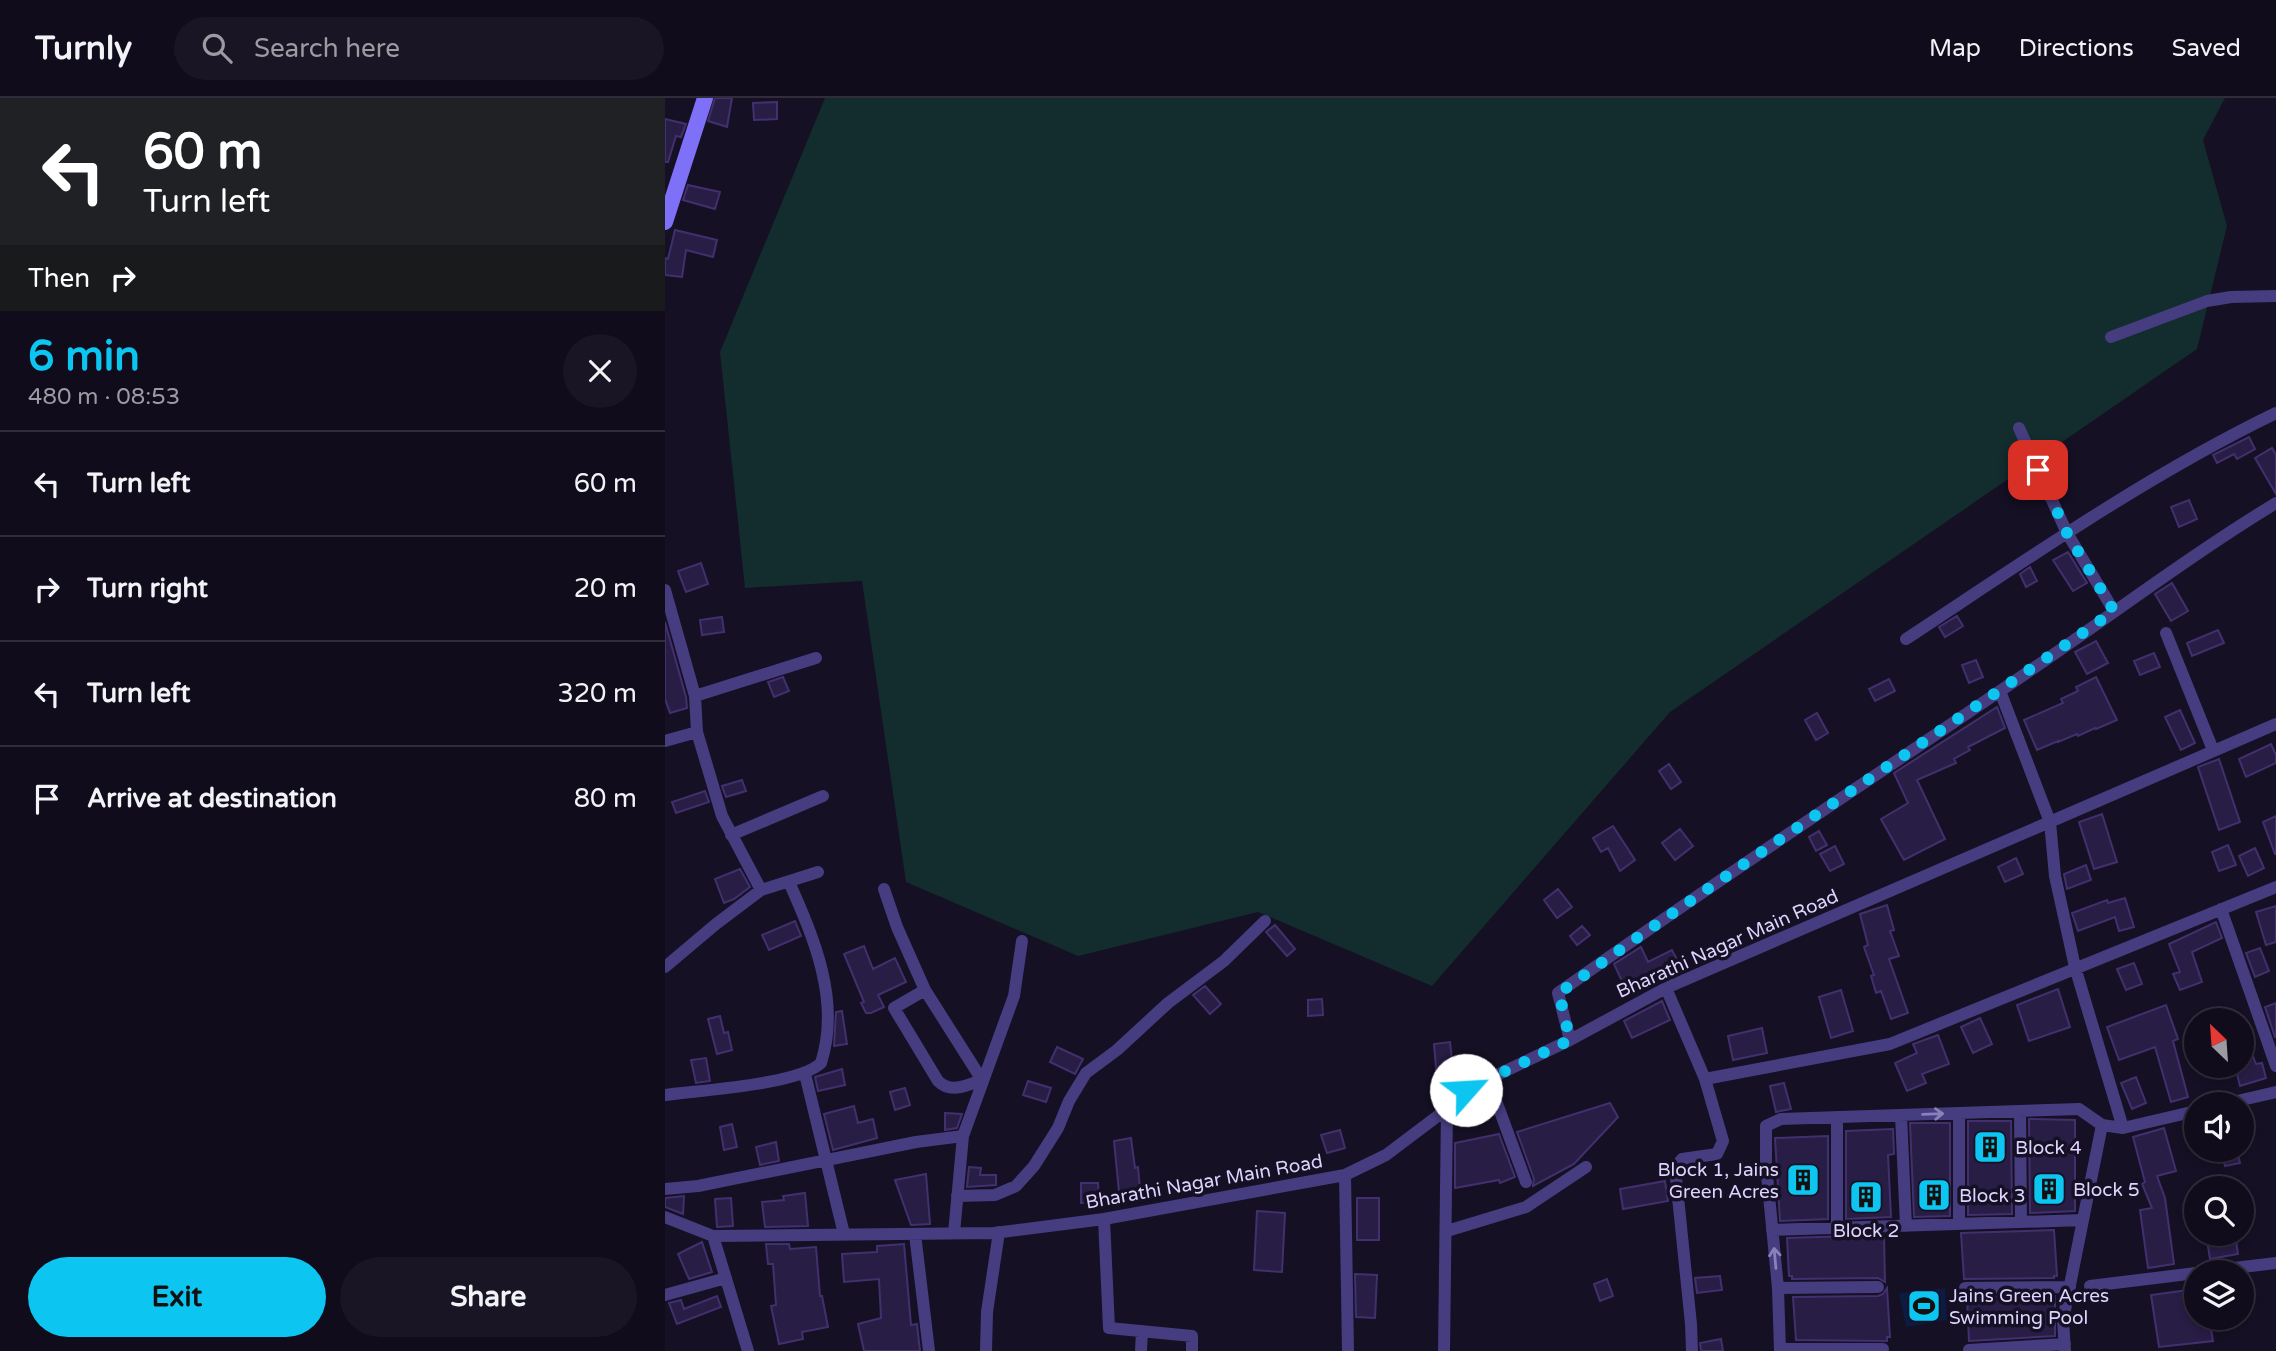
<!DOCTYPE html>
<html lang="en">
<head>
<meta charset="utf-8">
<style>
	:root { --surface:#100c1b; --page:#191524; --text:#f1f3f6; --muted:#9c9ba3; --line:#302c3a; --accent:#0cc6f1 }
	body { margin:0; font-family:"Varela Round",sans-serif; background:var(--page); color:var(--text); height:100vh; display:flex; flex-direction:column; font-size:26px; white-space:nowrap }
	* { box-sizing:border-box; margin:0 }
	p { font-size:23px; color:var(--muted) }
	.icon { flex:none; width:38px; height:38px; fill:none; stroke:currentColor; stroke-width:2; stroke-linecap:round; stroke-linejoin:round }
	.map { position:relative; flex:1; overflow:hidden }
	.side { display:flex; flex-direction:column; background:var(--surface); width:665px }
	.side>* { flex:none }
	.top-card { background:#202124; color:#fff; overflow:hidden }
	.needle { width:46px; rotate:335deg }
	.tools { position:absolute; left:1519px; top:910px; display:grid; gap:14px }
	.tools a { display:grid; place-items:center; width:70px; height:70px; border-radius:50%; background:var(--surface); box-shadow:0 4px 10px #0003,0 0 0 2px var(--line); font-size:35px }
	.pin { position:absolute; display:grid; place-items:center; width:60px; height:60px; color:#fff; margin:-30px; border-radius:14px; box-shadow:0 4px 10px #0006 }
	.me { position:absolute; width:77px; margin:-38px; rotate:64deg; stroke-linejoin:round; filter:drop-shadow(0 0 5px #0008) }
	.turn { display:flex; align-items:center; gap:24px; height:147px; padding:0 28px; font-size:32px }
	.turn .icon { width:91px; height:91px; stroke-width:2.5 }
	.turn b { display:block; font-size:49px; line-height:60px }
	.then { display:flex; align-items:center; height:66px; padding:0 28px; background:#0003; gap:14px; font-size:26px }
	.round { display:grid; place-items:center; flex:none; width:74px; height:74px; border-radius:37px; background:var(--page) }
	.head { display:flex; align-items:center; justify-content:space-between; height:119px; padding:0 28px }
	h1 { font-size:42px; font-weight:800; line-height:52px; color:var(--accent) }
	.cta { display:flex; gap:14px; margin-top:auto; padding:14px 28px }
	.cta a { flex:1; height:80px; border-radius:42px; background:var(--accent); color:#111; font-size:28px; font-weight:800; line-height:80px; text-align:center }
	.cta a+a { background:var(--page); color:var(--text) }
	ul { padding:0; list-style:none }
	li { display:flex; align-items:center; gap:21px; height:105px; padding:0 28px; border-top:2px solid var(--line) }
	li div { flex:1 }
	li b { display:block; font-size:26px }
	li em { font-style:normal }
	header { display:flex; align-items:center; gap:42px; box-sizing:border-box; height:98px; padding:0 35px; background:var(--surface); border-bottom:2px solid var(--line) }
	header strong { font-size:33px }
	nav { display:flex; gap:38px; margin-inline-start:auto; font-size:24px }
	.search { width:490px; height:63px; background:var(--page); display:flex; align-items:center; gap:18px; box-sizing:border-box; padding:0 24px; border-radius:38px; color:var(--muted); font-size:26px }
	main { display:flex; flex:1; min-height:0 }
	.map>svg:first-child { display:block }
</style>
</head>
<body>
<header>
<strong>Turnly</strong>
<div class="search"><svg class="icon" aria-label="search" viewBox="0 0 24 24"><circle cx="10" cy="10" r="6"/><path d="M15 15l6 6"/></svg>Search here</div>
<nav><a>Map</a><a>Directions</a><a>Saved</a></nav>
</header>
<main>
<section class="side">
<div class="top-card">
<div class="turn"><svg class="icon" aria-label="left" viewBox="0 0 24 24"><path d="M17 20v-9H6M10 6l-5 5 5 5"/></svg><div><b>60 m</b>Turn left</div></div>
<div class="then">Then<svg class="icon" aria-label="right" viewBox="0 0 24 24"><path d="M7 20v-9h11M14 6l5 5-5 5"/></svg></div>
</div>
<div class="head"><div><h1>6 min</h1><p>480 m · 08:53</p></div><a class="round"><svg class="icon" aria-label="close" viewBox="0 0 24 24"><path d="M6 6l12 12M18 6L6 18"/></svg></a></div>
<ul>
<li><svg class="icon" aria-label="left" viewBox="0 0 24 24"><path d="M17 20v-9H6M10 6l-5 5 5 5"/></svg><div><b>Turn left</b></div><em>60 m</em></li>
<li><svg class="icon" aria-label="right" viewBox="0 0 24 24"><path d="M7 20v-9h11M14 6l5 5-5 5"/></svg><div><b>Turn right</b></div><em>20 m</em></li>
<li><svg class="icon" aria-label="left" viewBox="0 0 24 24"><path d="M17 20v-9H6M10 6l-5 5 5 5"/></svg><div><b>Turn left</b></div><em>320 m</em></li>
<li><svg class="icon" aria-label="arrive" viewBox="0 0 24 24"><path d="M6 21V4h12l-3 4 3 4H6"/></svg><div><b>Arrive at destination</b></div><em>80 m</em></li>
</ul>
<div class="cta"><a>Exit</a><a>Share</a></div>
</section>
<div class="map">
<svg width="1611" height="1253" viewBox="0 0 1611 1253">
	<rect width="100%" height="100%" fill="#151024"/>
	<!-- green -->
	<path fill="#132c2d" d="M160,0H1560L1538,42L1562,128L1532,251L1005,614L767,888L593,814L413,858L241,784L197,483L80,490L55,254Z"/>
	<!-- water -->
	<path fill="#0c1b40" d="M1280,1190L1282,1222L1241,1229L1234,1195Z"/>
	<!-- building -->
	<path fill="#281d44" stroke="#42306e" stroke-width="2" d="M50,0H67L62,29L43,23Z
		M112,4V21L89,22L88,5Z
		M0,21L21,26L16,39L11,38L3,64H0Z
		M23,87L55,94L50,111L18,102Z
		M10,132L52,142L48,159L21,152L17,179L0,177V160L3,161Z
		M1584,339L1590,351L1572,361L1569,356L1552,365L1548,357Z
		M1607,350L1611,357V396L1590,360Z
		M1524,402L1532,421L1514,429L1506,409Z
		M1403,454L1422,485L1408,493L1388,462Z
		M36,465L43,486L21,494L13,473Z
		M1365,469L1372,483L1361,489L1355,476Z
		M1507,485L1523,513L1506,523L1490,496Z
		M1292,518L1298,528L1280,539L1274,529Z
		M57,519L59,534L37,537L35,522Z
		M0,524L21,599L22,610L5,615L0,601Z
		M1553,532L1559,545L1527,558L1522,545Z
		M1431,543L1443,565L1422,576L1410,554Z
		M1489,555L1495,569L1475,577L1469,563Z
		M1311,562L1318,579L1304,585L1297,567Z
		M118,579L124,593L109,599L103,584Z
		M1431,579L1452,622L1431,631L1430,630L1413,638L1412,636L1393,644V643L1372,652L1359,622L1398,605L1396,601L1413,593L1411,589Z
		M1224,581L1230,593L1210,603L1204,591Z
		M1332,609L1340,630L1303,649L1305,652L1289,661L1291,665L1252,682L1280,741L1239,762L1216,721L1243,705L1229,675Z
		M1515,612L1530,645L1516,652L1500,619Z
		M1152,615L1163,635L1151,642L1140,622Z
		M1606,646L1611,657V665L1581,679L1574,661Z
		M1554,661L1575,724L1554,732L1533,669Z
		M1004,666L1016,684L1006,691L994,673Z
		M77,682L81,693L61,699L57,688Z
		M40,693L44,704L11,715L7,704Z
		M1437,716L1452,764L1429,771L1414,724Z
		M1611,718V756H1610L1598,724Z
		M948,728L970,762L955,773L943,750L936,754L928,740Z
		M1015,731L1028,748L1010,762L997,745Z
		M1154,733L1162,747L1151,753L1144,739Z
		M1563,747L1571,767L1554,773L1547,754Z
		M1170,748L1179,766L1165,773L1155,756Z
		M1590,750L1599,770L1583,778L1574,758Z
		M1351,760L1358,776L1340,784L1333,769Z
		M1421,767L1426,782L1402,791L1399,776Z
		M75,771L85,789L69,801L59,805L50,781Z
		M893,791L907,809L892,820L879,802Z
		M1460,800L1469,829L1454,833L1450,819L1413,833L1407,815L1442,802L1443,805Z
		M1222,807L1229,832L1225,833L1234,858L1224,861L1243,915L1226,921L1216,893L1211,895L1206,878L1209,877L1199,849L1203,847L1195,816Z
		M1611,808V844L1601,847L1591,814Z
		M130,823L136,838L104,852L97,837Z
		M1551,824L1557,840L1527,854L1537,884L1515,892L1508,876L1515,874L1504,846Z
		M610,827L630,851L622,858L601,834Z
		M917,828L925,837L912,847L905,838Z
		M199,848L208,871L230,860L241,884L213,897L219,909L206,915H201L196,905L199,904L179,856Z
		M976,849L983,864L1007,852L1016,869L962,894L949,866Z
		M1595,850L1604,873L1590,879L1581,855Z
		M1469,865L1477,886L1461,892L1452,871Z
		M540,888L556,906L545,916L528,897Z
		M1393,891L1405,929L1364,943L1352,907Z
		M1176,892L1188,933L1166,940L1154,899Z
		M657,901L658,917L643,918V902Z
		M997,903L1005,922L967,940L959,923Z
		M1611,905V939H1610L1600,909Z
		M1501,907L1513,941L1508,943L1523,999L1506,1004L1490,949L1454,962L1442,929Z
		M177,913L182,946L169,948L171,914Z
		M55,918L59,935L63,934L67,952L52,956L43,921Z
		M1315,920L1327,946L1308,955L1296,929Z
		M1097,930L1102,955L1068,962L1063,938Z
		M1577,931L1591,966L1597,965L1601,980L1575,988L1571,972L1577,970Z
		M1273,937L1284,966L1257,976L1261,985L1242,993L1230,965L1252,955L1248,946Z
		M785,944L789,980L772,981L769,946Z
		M392,949L418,961L410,976L385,964Z
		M41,960L45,983L31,985L26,962Z
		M177,971L180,987L153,993L150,979Z
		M1471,979L1481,1005L1467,1011L1456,985Z
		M363,983L386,990L381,1004L358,997Z
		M1119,985L1126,1011L1111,1014L1105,988Z
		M240,990L245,1007L230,1012L225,994Z
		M945,1005L953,1019L909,1066L868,1088L869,1081L852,1034Z
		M189,1008L193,1025L208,1021L212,1040L168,1052L159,1016Z
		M280,1015L297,1016L292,1030L280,1032Z
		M1364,1021L1410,1022V1113L1365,1115Z
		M1303,1023H1346L1347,1116L1303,1117Z
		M1245,1025H1285V1118L1249,1119Z
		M67,1026L72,1049L59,1052L55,1029Z
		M1499,1030L1511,1073L1492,1078L1500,1100L1509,1166L1483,1170L1475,1112L1487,1110L1477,1086L1480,1084L1468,1039Z
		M1228,1031L1229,1056L1223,1057L1226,1119L1181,1121V1033Z
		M675,1032L680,1050L662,1055L656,1037Z
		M834,1036L850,1079L835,1085L834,1082L790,1090V1045Z
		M1163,1038V1121L1115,1123L1110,1040Z
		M466,1040L470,1070L473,1069L476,1102L455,1104L449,1043Z
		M111,1044L114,1063L95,1067L91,1049Z
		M1556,1052H1572L1575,1065L1560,1068Z
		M304,1069L316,1070L315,1077H331V1087L302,1089Z
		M261,1076L265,1126L246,1127L230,1082Z
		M1000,1083L1003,1103L958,1111L955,1091Z
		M416,1085H433L434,1104L416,1105Z
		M140,1095L143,1128L100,1129L97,1104L119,1102L118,1098Z
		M19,1098L18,1116L0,1109V1100Z
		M66,1100L68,1128L52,1129L50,1101Z
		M692,1100H714V1142H692Z
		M592,1113L620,1115L617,1174L589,1172Z
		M1389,1132L1392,1178H1389V1180L1299,1181L1296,1135Z
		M1541,1136H1570L1573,1156L1545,1161Z
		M1219,1137L1220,1184L1213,1180L1127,1181V1178H1124L1122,1140Z
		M37,1144L47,1174L24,1181L13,1156Z
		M101,1146H124L125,1151L151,1149L155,1198H157L163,1229L137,1234L138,1241L114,1246L106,1208L111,1207L108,1166H103Z
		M239,1146L246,1227L252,1226L255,1253H199L193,1226L216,1220L214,1181L179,1184L177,1156L212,1154V1148Z
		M690,1176L712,1177L710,1220L691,1219Z
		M1055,1178L1057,1192L1032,1195L1030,1180Z
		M942,1181L948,1198L935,1203L929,1186Z
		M1222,1190L1225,1239H1222V1243L1131,1242L1128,1199L1213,1198L1218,1196Z
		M1531,1191V1220H1544L1548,1243L1494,1249L1486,1197Z
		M52,1198L56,1209L12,1226L4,1205L16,1202L19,1211Z
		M1390,1198V1238L1304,1243L1302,1199Z
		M1056,1241L1058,1253H1036L1035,1245Z"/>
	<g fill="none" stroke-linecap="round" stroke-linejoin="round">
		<!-- street -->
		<path stroke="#453d80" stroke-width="12" d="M1446,239L1542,203L1566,199L1611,198
			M1354,330L1402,435L1449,513
			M0,492L30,598
			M1501,535L1548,652
			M1241,541C1361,462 1481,378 1611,315
			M1335,593L1385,724L1390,778L1410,869L1458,1030
			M0,643L32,634
			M66,737L158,698
			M219,791L232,829L260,892L317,982C303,987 286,996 273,983L229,910L260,892
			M96,792L57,718L32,634L30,598L151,560
			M1556,811L1611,968
			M0,869L51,826L96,792L153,774
			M1001,890L1040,981L1058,1043L1052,1056L1017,1061L1010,1070L1026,1226L1027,1253
			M905,942L893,895C1039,791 1188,693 1335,593C1428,531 1516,463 1611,405
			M140,976L179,1136
			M823,981L861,1084
			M1040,981L1225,946L1611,789
			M0,997C35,992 133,987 156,965C176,903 149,840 124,784
			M1559,1006L1611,994
			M1355,1013L1356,1124
			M1236,1017L1241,1128
			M1172,1019V1130
			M680,1077L683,1253
			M0,1091L33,1088L251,1044L298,1038
			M292,1098L330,1097L351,1088L369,1068L393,1030L404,1003L421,975L452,952L503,905L559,863L600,823
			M0,1119L48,1138L329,1135L439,1121L680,1077L721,1057L782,1011L801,992L905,942L1001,890L1611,626
			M439,1121L444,1230L527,1238V1253
			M1294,1126V1015
			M1107,1132L1418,1122
			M782,1133L861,1109L921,1069
			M289,1135L298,1038L349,898L357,843
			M250,1136L264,1253
			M48,1138L83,1253
			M1536,1174L1611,1165
			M1425,1188L1531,1175
			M1113,1190L1213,1189
			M1300,1190L1405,1189
			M0,1197L61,1180
			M1115,1251H1218
			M1304,1252L1400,1246
			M321,1253L322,1214L334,1134
			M476,1253L477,1233
			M779,1253L782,1011
			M1115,1253L1113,1190L1101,1067V1028L1116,1021L1414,1011L1437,1027L1458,1030L1531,1013
			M1400,1253L1398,1222L1437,1027"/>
		<!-- secondary -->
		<path stroke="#7f70f8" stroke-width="16" d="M0,124L40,0"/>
	</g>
	<!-- one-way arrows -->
	<defs><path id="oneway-shaft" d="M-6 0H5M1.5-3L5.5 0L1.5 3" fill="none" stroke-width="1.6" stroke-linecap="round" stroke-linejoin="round" transform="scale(1.75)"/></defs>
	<g stroke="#8981b8">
		<use href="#oneway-shaft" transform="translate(1268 1016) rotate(-2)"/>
		<use href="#oneway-shaft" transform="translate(1110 1160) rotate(-95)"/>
	</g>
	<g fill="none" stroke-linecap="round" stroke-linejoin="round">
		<!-- route -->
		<path stroke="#0cc6f1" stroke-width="12" stroke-dasharray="0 21.6" d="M801,992L905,942L894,895C1077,764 1265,642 1449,513L1402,435L1373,372"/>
	</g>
	<!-- icons -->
	<defs>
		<symbol id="building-square" viewBox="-11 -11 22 22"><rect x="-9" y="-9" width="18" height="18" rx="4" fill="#0cc6f1" stroke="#151024"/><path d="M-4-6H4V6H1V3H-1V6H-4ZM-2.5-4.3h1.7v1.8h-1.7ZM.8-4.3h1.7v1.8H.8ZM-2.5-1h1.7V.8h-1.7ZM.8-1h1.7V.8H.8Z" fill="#111"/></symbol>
		<symbol id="stadium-square" viewBox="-11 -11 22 22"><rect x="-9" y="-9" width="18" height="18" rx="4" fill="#0cc6f1" stroke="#151024"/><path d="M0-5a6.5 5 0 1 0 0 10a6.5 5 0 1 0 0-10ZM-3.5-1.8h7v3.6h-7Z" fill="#111"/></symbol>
	</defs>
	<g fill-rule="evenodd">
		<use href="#building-square" x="1306" y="1030" width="38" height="38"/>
		<use href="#building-square" x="1119" y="1063" width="38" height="38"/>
		<use href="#building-square" x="1365" y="1072" width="38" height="38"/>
		<use href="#building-square" x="1250" y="1078" width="38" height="38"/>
		<use href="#building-square" x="1182" y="1080" width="38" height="38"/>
		<use href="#stadium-square" x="1240" y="1189" width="38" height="38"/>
	</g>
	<g text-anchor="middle" stroke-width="7" stroke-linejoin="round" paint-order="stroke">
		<!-- street labels -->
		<g font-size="19" fill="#dcd4fd" stroke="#151024">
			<text transform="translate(1062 845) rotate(-24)" y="7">Bharathi Nagar Main Road</text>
			<text transform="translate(539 1083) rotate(-10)" y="7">Bharathi Nagar Main Road</text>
		</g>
		<!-- poi labels -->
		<g font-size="19" fill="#dcd4fd" stroke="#151024" text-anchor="start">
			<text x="1350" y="1056">Block 4</text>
			<text x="1114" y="1078" text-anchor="end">Block 1, Jains<tspan x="1114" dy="22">Green Acres</tspan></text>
			<text x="1408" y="1098">Block 5</text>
			<text x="1294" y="1104">Block 3</text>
			<text x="1201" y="1139" text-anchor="middle">Block 2</text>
			<text x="1284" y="1204">Jains Green Acres<tspan x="1284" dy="22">Swimming Pool</tspan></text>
		</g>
	</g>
</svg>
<div class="tools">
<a><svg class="needle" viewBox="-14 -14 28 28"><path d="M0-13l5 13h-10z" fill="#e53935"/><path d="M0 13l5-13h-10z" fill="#9c9ba3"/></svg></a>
<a><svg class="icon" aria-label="sound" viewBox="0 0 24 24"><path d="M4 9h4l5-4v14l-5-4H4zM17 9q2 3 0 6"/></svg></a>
<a><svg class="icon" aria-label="search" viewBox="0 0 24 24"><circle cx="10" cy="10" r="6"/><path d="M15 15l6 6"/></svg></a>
<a><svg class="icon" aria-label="layers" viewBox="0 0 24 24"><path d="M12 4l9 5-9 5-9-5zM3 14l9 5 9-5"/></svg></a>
</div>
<div class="pin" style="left:1373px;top:372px;background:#d93025"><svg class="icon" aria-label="arrive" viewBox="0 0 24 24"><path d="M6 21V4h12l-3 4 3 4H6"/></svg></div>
<svg class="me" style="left:801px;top:992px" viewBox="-20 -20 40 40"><circle r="19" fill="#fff"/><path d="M0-13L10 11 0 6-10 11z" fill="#0cc6f1"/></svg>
</div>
</main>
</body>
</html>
